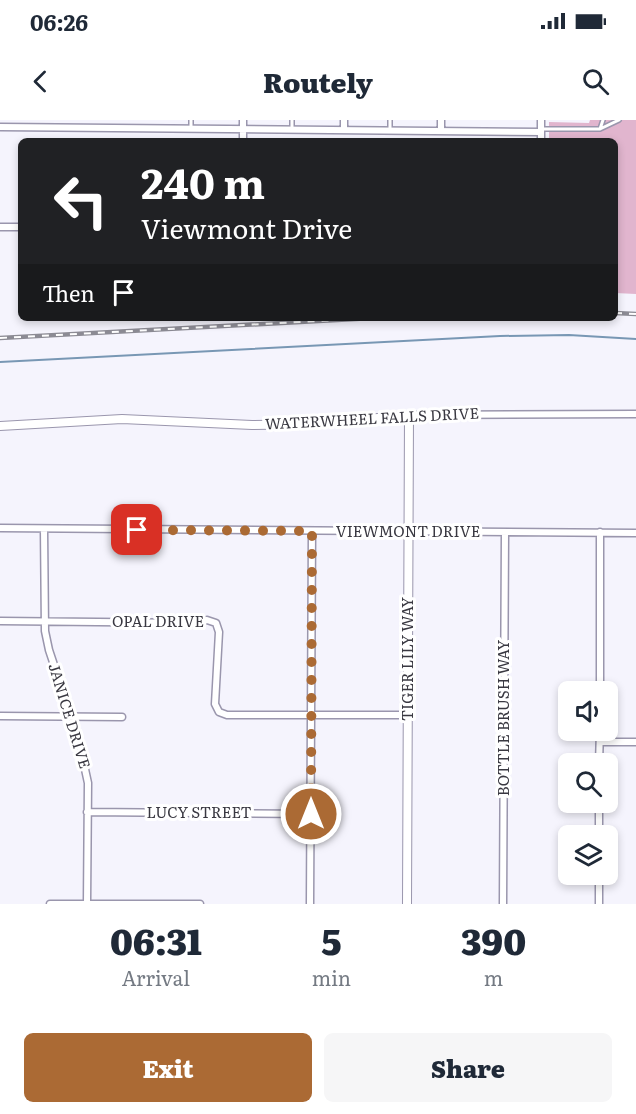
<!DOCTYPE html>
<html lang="en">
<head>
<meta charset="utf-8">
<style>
	:root { --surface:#fff; --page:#f6f6f7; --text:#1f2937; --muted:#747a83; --accent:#ab6a34 }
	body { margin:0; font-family:Literata,serif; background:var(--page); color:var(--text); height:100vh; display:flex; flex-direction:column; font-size:22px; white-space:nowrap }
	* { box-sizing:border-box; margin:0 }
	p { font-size:20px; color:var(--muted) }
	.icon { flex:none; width:33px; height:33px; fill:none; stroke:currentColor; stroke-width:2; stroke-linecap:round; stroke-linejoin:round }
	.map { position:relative; height:784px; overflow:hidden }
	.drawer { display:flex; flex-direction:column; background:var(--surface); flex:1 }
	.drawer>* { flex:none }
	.banner { position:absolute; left:18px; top:18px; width:600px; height:183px; border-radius:9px; box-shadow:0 3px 9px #0003; background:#202124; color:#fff; overflow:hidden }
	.controls { position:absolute; left:558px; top:561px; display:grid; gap:12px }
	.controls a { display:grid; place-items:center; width:60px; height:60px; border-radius:9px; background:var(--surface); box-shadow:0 3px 9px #0003; font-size:30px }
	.pin { position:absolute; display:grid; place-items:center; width:51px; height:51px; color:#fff; margin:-26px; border-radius:12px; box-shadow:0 3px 9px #0006 }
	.me { position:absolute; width:66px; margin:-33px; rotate:0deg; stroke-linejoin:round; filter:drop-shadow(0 0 4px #0008) }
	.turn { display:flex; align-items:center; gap:21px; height:126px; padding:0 24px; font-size:27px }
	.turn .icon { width:78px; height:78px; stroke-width:2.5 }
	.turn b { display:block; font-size:42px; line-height:51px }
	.then { display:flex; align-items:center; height:57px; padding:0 24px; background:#0003; gap:12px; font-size:22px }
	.eta { display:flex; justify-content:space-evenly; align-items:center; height:102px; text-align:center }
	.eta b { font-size:36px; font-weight:800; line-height:42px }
	.action { display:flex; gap:12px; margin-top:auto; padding:12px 24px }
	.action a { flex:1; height:69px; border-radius:9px; background:var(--accent); color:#fff; font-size:24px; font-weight:800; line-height:69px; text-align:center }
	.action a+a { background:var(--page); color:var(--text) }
	.status { display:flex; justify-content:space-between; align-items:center; height:42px; padding:0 30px; background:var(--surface); direction:ltr }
	.status svg { height:16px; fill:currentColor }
	header { display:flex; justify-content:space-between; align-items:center; height:78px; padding:0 24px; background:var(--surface); font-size:27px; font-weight:800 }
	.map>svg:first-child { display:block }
</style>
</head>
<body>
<div class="status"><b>06:26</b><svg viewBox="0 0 49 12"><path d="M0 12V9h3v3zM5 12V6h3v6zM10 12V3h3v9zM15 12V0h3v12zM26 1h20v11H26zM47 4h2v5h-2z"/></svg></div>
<header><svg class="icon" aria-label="back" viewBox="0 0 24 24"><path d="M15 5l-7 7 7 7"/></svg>Routely<svg class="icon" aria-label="search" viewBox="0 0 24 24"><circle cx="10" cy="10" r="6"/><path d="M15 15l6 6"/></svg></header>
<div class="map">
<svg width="636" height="784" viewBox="0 0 636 784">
	<rect width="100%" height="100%" fill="#f5f4fd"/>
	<!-- green -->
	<path fill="#e1b5ce" d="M590,0H636V174L615,173V21H549V2L589,3Z"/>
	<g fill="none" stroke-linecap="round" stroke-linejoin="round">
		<!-- stream -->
		<path stroke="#7897b4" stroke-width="2" d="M0,242L500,216L569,215L636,219"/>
		<defs>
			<path id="service" d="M191,9V0
				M390,9V0
				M542,9H600L619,0
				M600,9L603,0
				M292,10V0"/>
			<path id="minor" d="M0,7L541,12
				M344,10V0
				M441,11V0
				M243,21V0
				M541,21V0
				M0,107H21
				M409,295L636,294
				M0,408L636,413
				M44,409L45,511L49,530L78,617L88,663L87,783
				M0,501L195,503L207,500L216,503L219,512L215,584L219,592L227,595H408
				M600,572V412
				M0,596L122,597
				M600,622H636
				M599,644L600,610
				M87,692L311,694
				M599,716V682
				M50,784H200
				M310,784L312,411
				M503,784L505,412
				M599,784V754"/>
			<path id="tertiary" d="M0,306L122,299L252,305L315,304L409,295L407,784"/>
		</defs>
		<!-- service casing -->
		<use href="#service" stroke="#9a96ad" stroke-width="6"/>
		<!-- minor casing -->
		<use href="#minor" stroke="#9a96ad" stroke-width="9"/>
		<!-- tertiary casing -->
		<use href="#tertiary" stroke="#9a96ad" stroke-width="10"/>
		<!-- service -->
		<use href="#service" stroke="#fff" stroke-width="3"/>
		<!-- minor -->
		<use href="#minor" stroke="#fff" stroke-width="6"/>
		<!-- tertiary -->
		<use href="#tertiary" stroke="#fff" stroke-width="8"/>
		<defs>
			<path id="rail" d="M615,193L636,194
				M0,218L374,198"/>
		</defs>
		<!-- rail casing -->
		<use href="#rail" stroke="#8c8b94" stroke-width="4.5"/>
		<!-- rail -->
		<use href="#rail" stroke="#fff" stroke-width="2" stroke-dasharray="7" stroke-linecap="butt"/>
	</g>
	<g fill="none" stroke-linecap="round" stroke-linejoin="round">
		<!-- route -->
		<path stroke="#ab6a34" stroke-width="10" stroke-dasharray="0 18" d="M137,410L312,411L311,694"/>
	</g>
	<g text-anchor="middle" stroke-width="6" stroke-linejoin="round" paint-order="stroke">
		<!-- street labels -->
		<g font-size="15" fill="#393841" stroke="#fff">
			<text transform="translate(372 299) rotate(-3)" y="5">WATERWHEEL FALLS DRIVE</text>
			<text x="408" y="417">VIEWMONT DRIVE</text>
			<text x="158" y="507">OPAL DRIVE</text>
			<text transform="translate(408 539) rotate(-90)" y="5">TIGER LILY WAY</text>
			<text transform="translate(69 596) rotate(73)" y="5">JANICE DRIVE</text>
			<text transform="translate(504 598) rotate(-90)" y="5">BOTTLE BRUSH WAY</text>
			<text x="199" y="698">LUCY STREET</text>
		</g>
	</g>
</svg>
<div class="controls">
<a><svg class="icon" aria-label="sound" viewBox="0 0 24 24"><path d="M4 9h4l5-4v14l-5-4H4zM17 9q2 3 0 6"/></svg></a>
<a><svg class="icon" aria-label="search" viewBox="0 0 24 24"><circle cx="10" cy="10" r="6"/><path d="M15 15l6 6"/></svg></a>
<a><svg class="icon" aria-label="layers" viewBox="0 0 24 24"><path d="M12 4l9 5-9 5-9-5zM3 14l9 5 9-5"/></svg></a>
</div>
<div class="pin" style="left:137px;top:410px;background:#d93025"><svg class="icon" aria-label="arrive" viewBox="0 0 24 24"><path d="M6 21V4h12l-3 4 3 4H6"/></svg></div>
<svg class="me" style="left:311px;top:694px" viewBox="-20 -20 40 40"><circle r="17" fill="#ab6a34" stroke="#fff" stroke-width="3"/><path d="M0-11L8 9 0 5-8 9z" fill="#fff"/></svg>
<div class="banner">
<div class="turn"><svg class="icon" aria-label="left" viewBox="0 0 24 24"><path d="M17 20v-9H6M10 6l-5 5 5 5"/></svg><div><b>240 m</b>Viewmont Drive</div></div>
<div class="then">Then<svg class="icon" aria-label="arrive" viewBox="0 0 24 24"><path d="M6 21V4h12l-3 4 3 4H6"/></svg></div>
</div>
</div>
<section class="drawer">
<div class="eta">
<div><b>06:31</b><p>Arrival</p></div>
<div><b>5</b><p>min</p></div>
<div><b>390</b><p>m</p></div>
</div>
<div class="action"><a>Exit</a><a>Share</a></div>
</section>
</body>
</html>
